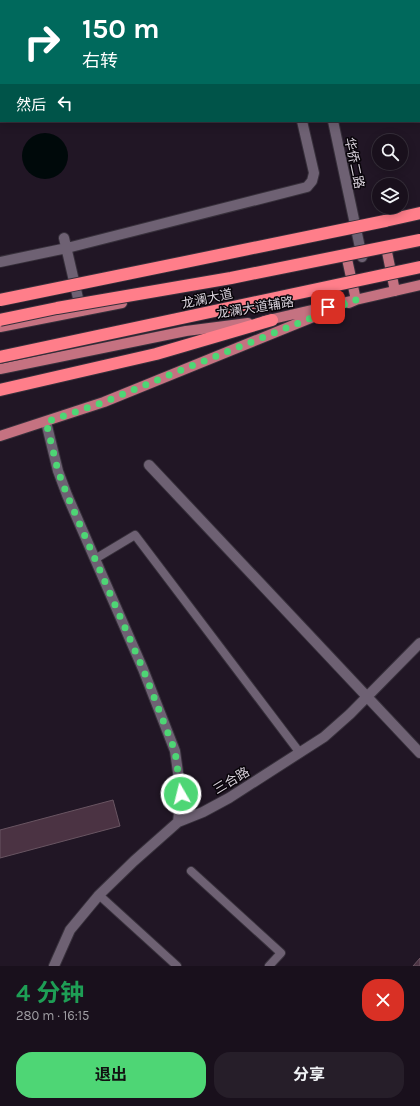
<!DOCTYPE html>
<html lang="zh">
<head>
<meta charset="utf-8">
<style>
	:root { --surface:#19101c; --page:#261e29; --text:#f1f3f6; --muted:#9f9da3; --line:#37303b; --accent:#4ed675 }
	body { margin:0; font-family:Karla,"Noto Sans SC",sans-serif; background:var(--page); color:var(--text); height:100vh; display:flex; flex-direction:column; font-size:15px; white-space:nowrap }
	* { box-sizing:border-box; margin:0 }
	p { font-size:13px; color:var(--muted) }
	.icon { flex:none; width:22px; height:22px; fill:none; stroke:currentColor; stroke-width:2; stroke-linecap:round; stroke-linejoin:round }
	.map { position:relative; height:966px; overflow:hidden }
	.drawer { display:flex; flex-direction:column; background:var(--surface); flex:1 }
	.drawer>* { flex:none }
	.banner { position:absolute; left:0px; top:0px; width:420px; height:122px; box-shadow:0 2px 10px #0003,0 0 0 1px var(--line); background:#00695c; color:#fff; overflow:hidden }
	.controls { position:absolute; left:372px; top:134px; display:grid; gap:8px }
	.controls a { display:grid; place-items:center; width:36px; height:36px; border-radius:50%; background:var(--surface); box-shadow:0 2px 10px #0003,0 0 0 1px var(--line); font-size:20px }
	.pin { position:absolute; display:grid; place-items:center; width:34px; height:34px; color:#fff; margin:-17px; border-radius:8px; box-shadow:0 2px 6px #0006 }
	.me { position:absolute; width:44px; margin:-22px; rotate:352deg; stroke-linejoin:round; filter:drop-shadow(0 0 3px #0008) }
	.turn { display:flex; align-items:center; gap:14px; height:84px; padding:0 16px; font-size:18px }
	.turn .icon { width:52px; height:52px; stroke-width:2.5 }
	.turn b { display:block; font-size:28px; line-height:34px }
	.then { display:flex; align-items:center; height:38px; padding:0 16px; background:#0003; gap:8px; font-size:15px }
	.round { display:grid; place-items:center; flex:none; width:42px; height:42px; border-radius:16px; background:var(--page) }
	.head { display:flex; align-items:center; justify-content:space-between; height:68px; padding:0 16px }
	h1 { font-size:24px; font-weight:700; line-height:30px; color:#1e9e55 }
	.cta { display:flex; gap:8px; margin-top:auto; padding:8px 16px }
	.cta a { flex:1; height:46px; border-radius:16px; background:var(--accent); color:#111; font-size:16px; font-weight:700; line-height:46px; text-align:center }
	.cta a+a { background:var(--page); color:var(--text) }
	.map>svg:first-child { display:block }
</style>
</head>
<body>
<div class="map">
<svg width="420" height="966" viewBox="0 0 420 966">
	<rect width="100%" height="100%" fill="#211625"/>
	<!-- water -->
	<path fill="#00090a" d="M22 156a23 23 0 1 1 46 0a23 23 0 1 1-46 0Z"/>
	<!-- building -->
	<path fill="#4b3343" stroke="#695562" d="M26,0H53V1H26Z
		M72,0H99V1H72Z
		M112,0H139V1H112Z
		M286,0V1H246L261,0Z
		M113,800L120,826L0,858V830Z
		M420,958V966H413Z"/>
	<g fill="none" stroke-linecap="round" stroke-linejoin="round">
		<defs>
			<path id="lane" d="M228,0V1
				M95,559L135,535L300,753
				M191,871L281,953L269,966
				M99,895L177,966"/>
			<path id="street" d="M307,0V1
				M333,121L362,257
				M64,238L81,311
				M0,262L67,248L307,187L312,181L314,173L302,121
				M46,422L58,471L67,495L143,669L175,751L181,794L178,822
				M149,465L420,753
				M54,966L70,930L99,895L134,861L178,822L203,812L229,798L324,737L350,714L420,643"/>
			<path id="primary" d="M387,252L395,291
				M347,259L356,300L349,303
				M264,321L420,285
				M0,327L122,303
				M0,369L186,331L248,323
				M0,436L104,402L323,313"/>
			<path id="highway" d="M385,221L420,213
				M0,390L156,354L272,320"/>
		</defs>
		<!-- lane casing -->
		<use href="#lane" stroke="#37303b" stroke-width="10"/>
		<!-- street casing -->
		<use href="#street" stroke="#37303b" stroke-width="12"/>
		<!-- primary casing -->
		<use href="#primary" stroke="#37303b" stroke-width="12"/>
		<!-- highway casing -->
		<use href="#highway" stroke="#37303b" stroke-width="14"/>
		<!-- lane -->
		<use href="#lane" stroke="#6e6173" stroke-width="8"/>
		<!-- street -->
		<use href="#street" stroke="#6e6173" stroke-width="10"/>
		<!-- primary -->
		<use href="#primary" stroke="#c57281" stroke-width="10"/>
		<!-- highway -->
		<use href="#highway" stroke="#ff7e8a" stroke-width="12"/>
		<defs>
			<path id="highway-bridge" d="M0,300L385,221
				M0,320L57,308L231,278L420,240
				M0,357L420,267"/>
		</defs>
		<!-- highway-bridge casing -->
		<use href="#highway-bridge" stroke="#37303b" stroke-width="14" stroke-linecap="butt"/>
		<!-- highway-bridge -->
		<use href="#highway-bridge" stroke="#ff7e8a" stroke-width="12"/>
	</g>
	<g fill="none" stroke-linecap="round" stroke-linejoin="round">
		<!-- route -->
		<path stroke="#4ed675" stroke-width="7" stroke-dasharray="0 12.6" d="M181,794L175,751L143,669L67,495L58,471L46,422L104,402L179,371L356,300L328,307"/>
	</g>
	<g text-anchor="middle" stroke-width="3" stroke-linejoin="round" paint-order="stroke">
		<!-- street labels -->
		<g font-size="13" fill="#d7d0da" stroke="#080409">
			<text transform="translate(355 163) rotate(78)" y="5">华侨二路</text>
			<text transform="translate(207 298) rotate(-12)" y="5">龙澜大道</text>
			<text transform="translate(255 307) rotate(-9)" y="5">龙澜大道辅路</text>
			<text transform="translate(231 780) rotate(-31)" y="5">三合路</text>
		</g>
	</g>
</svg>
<div class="controls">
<a><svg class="icon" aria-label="search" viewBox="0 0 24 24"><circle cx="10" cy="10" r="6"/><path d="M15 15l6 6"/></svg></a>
<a><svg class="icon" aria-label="layers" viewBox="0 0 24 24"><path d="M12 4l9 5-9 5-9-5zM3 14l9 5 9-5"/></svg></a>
</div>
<div class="pin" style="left:328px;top:307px;background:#d93025"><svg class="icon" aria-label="arrive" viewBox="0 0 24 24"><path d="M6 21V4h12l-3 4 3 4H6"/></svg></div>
<svg class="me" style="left:181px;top:794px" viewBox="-20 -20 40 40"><circle r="17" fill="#4ed675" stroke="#fff" stroke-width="3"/><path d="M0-11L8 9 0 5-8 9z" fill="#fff"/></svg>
<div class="banner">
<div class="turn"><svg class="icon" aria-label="right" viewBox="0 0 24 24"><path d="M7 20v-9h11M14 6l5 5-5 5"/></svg><div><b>150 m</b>右转</div></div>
<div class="then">然后<svg class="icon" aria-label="left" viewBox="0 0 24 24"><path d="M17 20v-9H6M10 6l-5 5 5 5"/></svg></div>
</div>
</div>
<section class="drawer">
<div class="head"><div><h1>4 分钟</h1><p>280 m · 16:15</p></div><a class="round" style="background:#d93025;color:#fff"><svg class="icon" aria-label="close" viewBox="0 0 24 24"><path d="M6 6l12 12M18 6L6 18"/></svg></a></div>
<div class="cta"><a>退出</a><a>分享</a></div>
</section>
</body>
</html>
